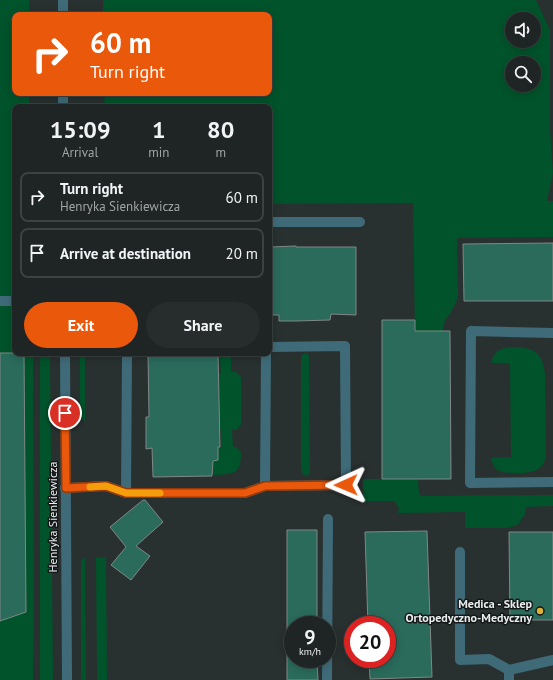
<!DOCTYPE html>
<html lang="en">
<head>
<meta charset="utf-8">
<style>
	:root { --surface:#1f2424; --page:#272c2c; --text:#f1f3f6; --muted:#a1a4a6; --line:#3c4141; --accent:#ea580c }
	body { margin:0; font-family:"PT Sans",sans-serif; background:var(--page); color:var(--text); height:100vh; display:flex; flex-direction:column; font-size:15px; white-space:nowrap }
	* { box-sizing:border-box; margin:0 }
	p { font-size:13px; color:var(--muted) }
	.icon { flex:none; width:22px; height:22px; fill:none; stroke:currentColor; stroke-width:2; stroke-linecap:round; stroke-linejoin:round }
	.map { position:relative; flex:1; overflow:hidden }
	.panel { position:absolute; left:12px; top:104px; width:260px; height:252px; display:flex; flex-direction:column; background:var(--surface); border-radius:8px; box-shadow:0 2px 10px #0003,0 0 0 1px var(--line) }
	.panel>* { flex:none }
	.banner { position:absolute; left:12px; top:12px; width:260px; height:84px; border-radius:8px; box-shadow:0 2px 10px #0003,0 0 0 1px var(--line); background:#ea580c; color:#fff; overflow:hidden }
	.fabs { position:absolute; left:505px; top:12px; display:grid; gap:8px }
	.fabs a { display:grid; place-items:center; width:36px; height:36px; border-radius:50%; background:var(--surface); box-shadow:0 2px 10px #0003,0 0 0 1px var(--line); font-size:20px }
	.speed { position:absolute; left:284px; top:616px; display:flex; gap:8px; font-size:20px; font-weight:700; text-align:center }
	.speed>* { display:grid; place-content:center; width:52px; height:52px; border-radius:50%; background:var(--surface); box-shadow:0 2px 10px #0003,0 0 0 1px var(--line); line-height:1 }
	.speed small { font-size:10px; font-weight:400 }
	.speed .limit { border:6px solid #d22; background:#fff; color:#111 }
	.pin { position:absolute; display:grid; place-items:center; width:34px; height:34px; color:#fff; margin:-17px; border:2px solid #fff; border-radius:50%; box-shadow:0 1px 4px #0007 }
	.me { position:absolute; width:44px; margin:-22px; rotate:269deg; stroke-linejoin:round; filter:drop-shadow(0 0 3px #0008) }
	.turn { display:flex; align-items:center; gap:14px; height:84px; padding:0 12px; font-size:18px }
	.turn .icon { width:52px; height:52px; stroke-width:2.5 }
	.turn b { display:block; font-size:28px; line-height:34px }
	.eta { display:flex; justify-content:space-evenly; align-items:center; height:68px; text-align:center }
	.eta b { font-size:24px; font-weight:800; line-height:28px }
	.button { display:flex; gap:8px; margin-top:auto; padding:8px 12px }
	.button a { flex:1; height:46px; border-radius:24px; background:var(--accent); color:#fff; font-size:16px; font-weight:800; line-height:46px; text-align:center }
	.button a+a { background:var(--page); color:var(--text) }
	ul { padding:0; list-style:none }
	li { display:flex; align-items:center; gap:12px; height:50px; margin:0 8px 6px; padding:0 4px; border:2px solid var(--line); border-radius:8px }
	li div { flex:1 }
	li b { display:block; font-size:15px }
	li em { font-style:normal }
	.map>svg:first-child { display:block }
</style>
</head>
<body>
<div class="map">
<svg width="553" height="680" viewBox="0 0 553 680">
	<rect width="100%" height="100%" fill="#293030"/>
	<!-- green -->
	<path fill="#00532b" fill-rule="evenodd" d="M0,0H29V15H15V93H29V107H15V353H33L34,612L33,680H0Z
		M103,0H536L550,30V129L553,173L547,201H553V237L457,238L458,298L450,314L445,320L443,331H415L413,203L269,204V107H104L105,93H269V15H103ZM512,19H534V41H512ZM512,63H534V85H512Z
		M513,347C534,348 542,351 545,373L546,456C543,473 529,473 514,473C508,473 501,473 496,469C493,466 492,462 491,458L511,457L510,364L509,363H491C494,350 501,348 513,347Z
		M40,353H50L53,680H40Z
		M80,353H85V422L80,416Z
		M218,353H239L236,356L231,357V372H236L241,377V425L237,430H232L233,447H236L241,452C241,476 233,474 213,475L212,461L218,460V447H221V430H218V374H221L220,356H218Z
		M305,353L309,355V356L310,471L309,474L306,476L303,474L301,470V357L302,355Z
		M363,479H418L419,493L421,496L553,495V506L526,507L525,514L518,525L507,528H465V512L398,513L399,508L394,501H363Z
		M85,557L86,680H81V561Z
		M106,557L107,680H97L96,558Z"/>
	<!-- building -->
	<path fill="#2a6b5c" stroke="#808885" d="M553,243V301H464L463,244Z
		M296,246V247H356V315L331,314L330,320L296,321H279V315H269V247Z
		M382,320H415V331H450L451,479H382Z
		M0,353H24L26,612L0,621Z
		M148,353H218L220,447H218V460L213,461L212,476L153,477L152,448L146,449V417H149Z
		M143,500H145L163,522L136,546L150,556L131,580L111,565L126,547L110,527Z
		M287,530H317V625H293V659H317L318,680H287Z
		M427,531L432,677L370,679L369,659H387V625H368L365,532Z
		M509,532H553V620H510Z"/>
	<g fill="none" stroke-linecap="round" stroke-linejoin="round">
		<!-- lane -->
		<path stroke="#3f6b78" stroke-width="10" d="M269,222H360
			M0,301H15
			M553,333L471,331L470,483L553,482
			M265,486L266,353
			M65,488L106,486L126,493H245L265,486L346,485L345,346L269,347
			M126,493L127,353
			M460,552V660L489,659L509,670
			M327,680L328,519
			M509,680V670L553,660"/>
		<!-- street -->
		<path stroke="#3f6b78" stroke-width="10" d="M63,0V15
			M63,93V107
			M65,353L67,680"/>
	</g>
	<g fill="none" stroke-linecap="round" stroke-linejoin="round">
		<defs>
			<path id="route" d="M65,413L66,488L106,486L126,493H245L265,486L346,485"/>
		</defs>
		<!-- route casing -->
		<use href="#route" stroke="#983908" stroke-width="10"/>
		<!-- route -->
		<use href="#route" stroke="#ea580c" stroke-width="7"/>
		<!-- slow -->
		<path stroke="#f59e0b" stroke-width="7" d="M90,487L106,486L126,493H160"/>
	</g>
	<!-- markers -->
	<circle fill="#dab334" stroke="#141818" stroke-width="1.5" cx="540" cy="611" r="4"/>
	<g text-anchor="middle" stroke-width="3" stroke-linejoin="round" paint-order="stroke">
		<!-- street labels -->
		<g font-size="12" fill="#e9eded" stroke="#141818">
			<text transform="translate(53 517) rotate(-90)" y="4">Henryka Sienkiewicza</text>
		</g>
		<!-- poi labels -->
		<g font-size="12" font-weight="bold" fill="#e9eded" stroke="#141818" text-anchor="end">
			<text x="532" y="608">Medica - Sklep<tspan x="532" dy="14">Ortopedyczno-Medyczny</tspan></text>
		</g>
	</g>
</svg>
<div class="fabs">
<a><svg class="icon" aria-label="sound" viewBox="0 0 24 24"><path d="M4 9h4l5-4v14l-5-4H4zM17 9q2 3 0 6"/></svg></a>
<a><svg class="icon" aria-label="search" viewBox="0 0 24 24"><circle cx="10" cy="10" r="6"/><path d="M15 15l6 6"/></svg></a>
</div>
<div class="speed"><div>9<small>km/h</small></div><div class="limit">20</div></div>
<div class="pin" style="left:65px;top:413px;background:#d93025"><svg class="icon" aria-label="arrive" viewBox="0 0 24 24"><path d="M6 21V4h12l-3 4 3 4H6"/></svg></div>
<svg class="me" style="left:346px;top:485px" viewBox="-20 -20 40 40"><path d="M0-17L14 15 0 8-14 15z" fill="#ea580c" stroke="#fff" stroke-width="4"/></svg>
<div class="banner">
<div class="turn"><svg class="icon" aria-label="right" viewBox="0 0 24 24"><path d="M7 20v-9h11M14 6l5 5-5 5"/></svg><div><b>60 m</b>Turn right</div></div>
</div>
<section class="panel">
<div class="eta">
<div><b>15:09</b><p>Arrival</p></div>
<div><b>1</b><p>min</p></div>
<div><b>80</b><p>m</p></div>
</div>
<ul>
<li><svg class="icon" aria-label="right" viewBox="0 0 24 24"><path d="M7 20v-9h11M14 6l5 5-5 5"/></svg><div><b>Turn right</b><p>Henryka Sienkiewicza</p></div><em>60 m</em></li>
<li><svg class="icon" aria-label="arrive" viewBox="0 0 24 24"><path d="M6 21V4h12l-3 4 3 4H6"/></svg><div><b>Arrive at destination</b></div><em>20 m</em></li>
</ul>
<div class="button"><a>Exit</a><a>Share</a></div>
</section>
</div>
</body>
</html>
